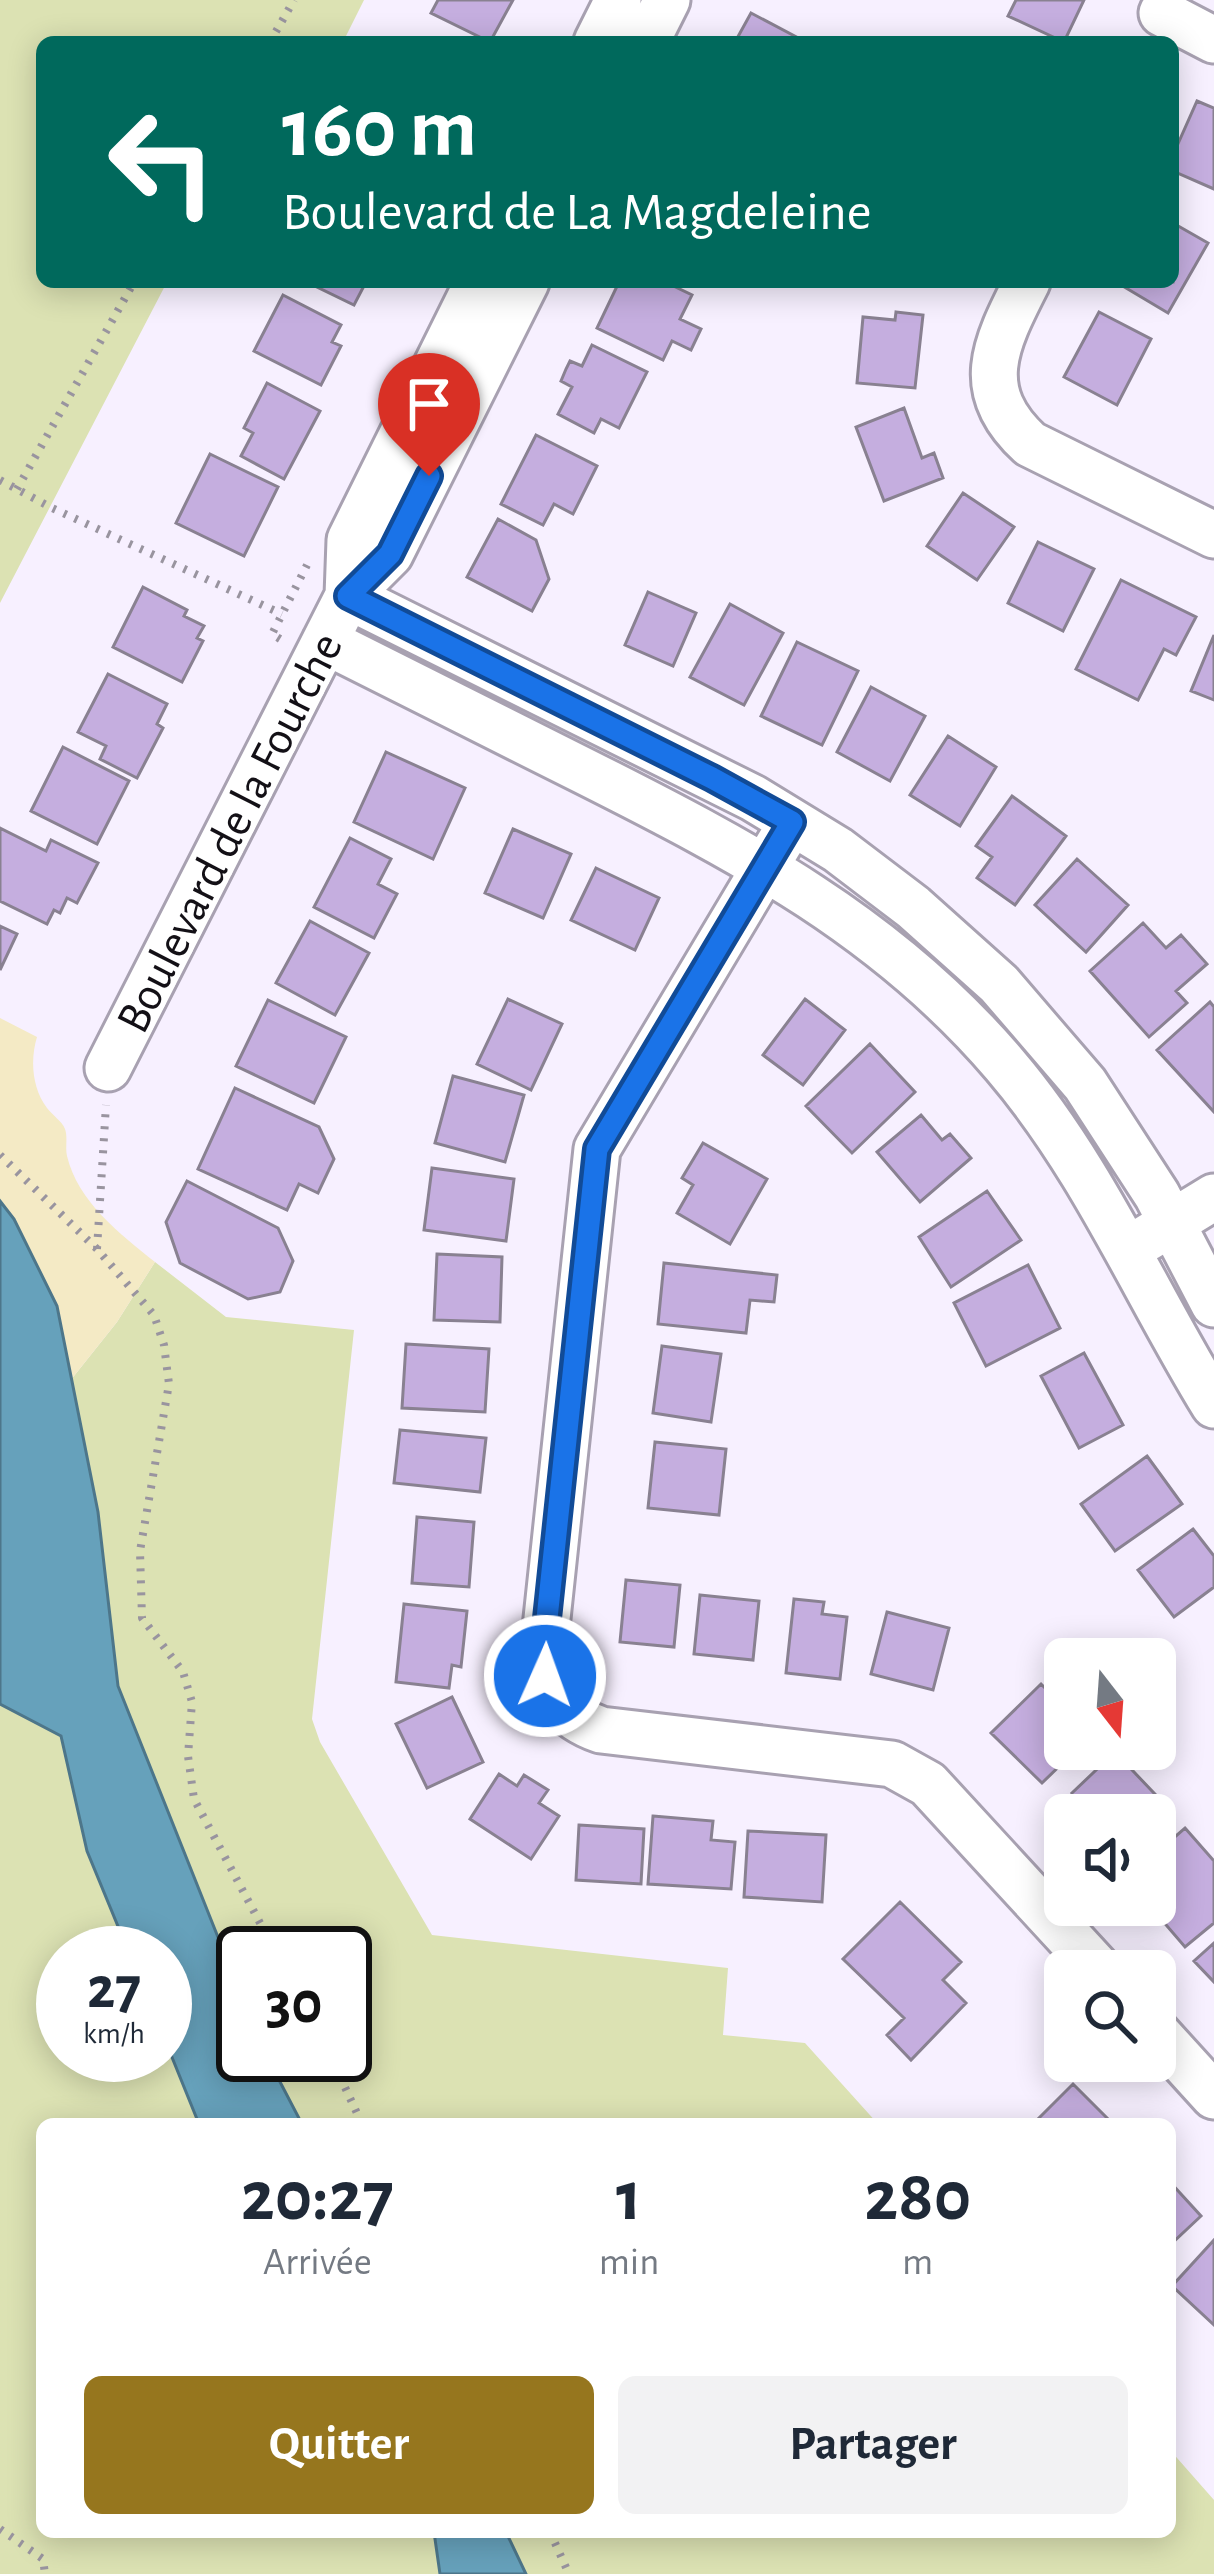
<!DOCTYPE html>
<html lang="fr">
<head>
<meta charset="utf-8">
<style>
	:root { --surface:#fff; --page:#f2f2f3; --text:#1f2937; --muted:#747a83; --accent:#96761e }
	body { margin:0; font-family:"Alegreya Sans",sans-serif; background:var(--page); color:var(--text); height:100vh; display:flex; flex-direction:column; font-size:45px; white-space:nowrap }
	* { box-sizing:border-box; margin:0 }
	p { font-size:39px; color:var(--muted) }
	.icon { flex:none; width:66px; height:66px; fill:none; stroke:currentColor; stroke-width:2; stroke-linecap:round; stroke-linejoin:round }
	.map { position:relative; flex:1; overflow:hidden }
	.drawer { position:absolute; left:36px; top:2118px; width:1140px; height:420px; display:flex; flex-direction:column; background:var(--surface); border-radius:18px; box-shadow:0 6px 30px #0003 }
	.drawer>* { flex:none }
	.guide { position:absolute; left:36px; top:36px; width:1143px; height:252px; border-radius:18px; box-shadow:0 6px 30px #0003; background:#00695c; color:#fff; overflow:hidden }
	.needle { width:78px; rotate:163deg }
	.controls { position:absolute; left:1044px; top:1638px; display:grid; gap:24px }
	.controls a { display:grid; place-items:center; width:132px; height:132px; border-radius:18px; background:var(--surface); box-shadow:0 6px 30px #0003; font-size:60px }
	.speed { position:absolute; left:36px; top:1926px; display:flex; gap:24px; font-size:60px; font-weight:700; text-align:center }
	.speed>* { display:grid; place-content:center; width:156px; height:156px; border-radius:50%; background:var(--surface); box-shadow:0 6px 30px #0003; line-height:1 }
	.speed small { font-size:30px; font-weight:400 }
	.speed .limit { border:6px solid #111; border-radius:18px; background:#fff; color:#111 }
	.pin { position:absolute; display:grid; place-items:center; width:102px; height:102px; color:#fff; margin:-123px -51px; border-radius:50% 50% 50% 0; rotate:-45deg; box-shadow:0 0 12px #0007 }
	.pin .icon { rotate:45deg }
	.me { position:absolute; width:132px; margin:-66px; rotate:2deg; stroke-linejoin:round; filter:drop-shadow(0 0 9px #0008) }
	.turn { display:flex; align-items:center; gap:42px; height:252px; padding:0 48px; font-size:54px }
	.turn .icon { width:156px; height:156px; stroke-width:2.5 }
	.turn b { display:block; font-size:84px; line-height:102px }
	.eta { display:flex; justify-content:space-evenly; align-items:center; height:204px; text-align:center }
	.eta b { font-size:72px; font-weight:700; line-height:84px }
	.button { display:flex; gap:24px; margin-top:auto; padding:24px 48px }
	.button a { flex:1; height:138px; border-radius:18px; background:var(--accent); color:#fff; font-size:48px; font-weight:700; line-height:138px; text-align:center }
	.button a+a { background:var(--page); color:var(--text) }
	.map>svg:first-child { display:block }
</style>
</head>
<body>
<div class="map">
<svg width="1214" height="2574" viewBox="0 0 1214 2574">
	<rect width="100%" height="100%" fill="#f7f0ff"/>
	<!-- green -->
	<path fill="#dce2b3" d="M0,0H364L343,42H42V282H167L0,603Z
		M155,1262L226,1317L354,1330L312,1719L320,1742L432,1935L728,1968L723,2035L805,2043L878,2124H302L266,2055H345V1953H243V2000L118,1686L98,1512L70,1381L117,1322Z
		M0,1704L61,1736L87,1851L129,1953H63V2055H165V2040L199,2124H42V2532H434L440,2574H0Z
		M1170,2450L1214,2500V2574H526L506,2532H1170Z"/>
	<!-- sand -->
	<path fill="#f4eac5" d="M0,1018L37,1037C30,1060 32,1088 47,1108C52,1115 62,1121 65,1129C68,1137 65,1148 67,1156C78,1202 120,1234 155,1262L117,1322L70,1381L57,1306L14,1219L0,1201Z"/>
	<!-- water -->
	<path fill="#66a1bb" stroke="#4d768a" stroke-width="3" d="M0,1201L14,1219L57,1306L98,1512L118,1686L243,2000V2055H266L302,2124H199L165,2040V1953H129L87,1851L61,1736L0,1704Z
		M434,2532H506L526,2574H440Z"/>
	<!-- building -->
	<path fill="#c5aedf" stroke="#898191" stroke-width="3" d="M438,0H513L490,42L431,13Z
		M1016,0H1084L1064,42L1008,16Z
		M751,13L806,42H735Z
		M1197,101L1214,108V189L1173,171V155Z
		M1173,223L1208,243L1168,313L1116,282H1173Z
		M317,282H366L354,305L315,286Z
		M619,282H665L692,295L680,319L701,329L691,350L672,341L663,360L597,328Z
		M283,295L341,325L332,342L341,346L321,385L254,351Z
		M896,312L923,315L915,388L857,383L863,317L895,320Z
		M1099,312L1151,339L1117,405L1064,377Z
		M592,345L647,372L619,428L601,419L594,433L558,414L572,387L561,381L566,369L570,361L582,366Z
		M267,383L320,411L284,479L241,456L253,433L244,428Z
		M904,408L922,458L934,453L943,478L884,501L856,427Z
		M536,435L597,466L573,514L554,504L543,525L501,504Z
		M210,454L278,487L244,556L176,523Z
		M963,493L1014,527L977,580L927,546Z
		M498,519L536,540L549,579L532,611L467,577Z
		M1038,542L1094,569L1063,631L1008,603Z
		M1121,580L1196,617L1176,655L1164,649L1138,700L1076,669Z
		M143,587L187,610L184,616L204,626L197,638L203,641L182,682L113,647Z
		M648,592L696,613L673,666L625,645Z
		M730,604L783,633L744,705L690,677Z
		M1214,635V700L1191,691Z
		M797,642L858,671L822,745L761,716Z
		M108,674L167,704L157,724L163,728L137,778L100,759L106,746L78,732Z
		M871,687L925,716L890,781L837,752Z
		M948,736L996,767L960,826L910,795Z
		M63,747L129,781L97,844L31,811Z
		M386,752L465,788L433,859L354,822Z
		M1012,796L1066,836L1015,905L977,878L992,857L976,846Z
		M0,828L46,851L51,840L98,863L77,903L67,898L60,913L54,910L47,924L0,901Z
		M513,829L571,854L543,918L485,893Z
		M350,838L391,859L378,884L397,894L374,938L314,907Z
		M1077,859L1128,905L1086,952L1035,905Z
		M596,868L659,898L635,950L571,920Z
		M310,921L369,953L335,1015L276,983Z
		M1143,923L1166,948L1181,935L1207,964L1176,991L1187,1003L1149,1037L1090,971Z
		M0,926L17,934L0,970Z
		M508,999L562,1024L531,1090L477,1064Z
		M805,999L845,1030L803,1085L763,1055Z
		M268,1000L346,1037L314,1103L236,1066Z
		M1210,1002L1214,1007V1112L1157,1050Z
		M870,1044L915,1092L852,1153L806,1106Z
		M453,1076L524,1095L505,1162L435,1143Z
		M235,1088L319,1127L334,1159L318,1193L299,1184L287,1210L198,1169Z
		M921,1115L942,1140L950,1134L971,1158L920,1202L877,1152Z
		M703,1143L767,1179L730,1244L677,1213L693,1185L682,1178Z
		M432,1168L514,1179L506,1241L424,1230Z
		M187,1181L278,1228L293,1261L280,1292L248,1299L180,1263L166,1222Z
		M987,1191L1021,1240L951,1287L919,1237Z
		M437,1254L502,1257L500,1322L434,1320Z
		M664,1263L777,1275L774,1302L750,1300L746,1333L658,1324Z
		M1028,1265L1060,1328L986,1366L954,1303Z
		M406,1344L489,1349L485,1412L402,1408Z
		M662,1346L721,1354L711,1422L653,1413Z
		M1084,1353L1123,1425L1079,1448L1041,1376Z
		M400,1430L486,1438L480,1492L394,1483Z
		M655,1442L726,1449L719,1515L648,1508Z
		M1147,1456L1182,1504L1115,1551L1081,1504Z
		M417,1517L474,1522L469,1587L412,1583Z
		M1193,1529L1214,1556V1587L1174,1617L1138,1570Z
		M626,1580L680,1585L674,1647L620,1642Z
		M700,1595L759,1601L753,1660L694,1654Z
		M794,1599L824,1602L822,1614L847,1617L840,1679L786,1673Z
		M404,1604L467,1611L461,1667L452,1665L449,1688L396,1682Z
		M887,1612L949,1628L933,1690L871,1674Z
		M1041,1684L1065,1708V1749H1077L1042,1783L991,1733Z
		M452,1697L483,1762L427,1788L396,1724Z
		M1115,1752L1171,1811L1155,1826V1815H1080L1087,1808L1072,1793Z
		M499,1774L517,1786L524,1775L548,1790L539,1803L559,1816L531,1859L470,1819Z
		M653,1816L713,1821L711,1840L735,1842L731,1889L648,1884Z
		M579,1825L644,1829L641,1884L576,1880Z
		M1185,1828L1214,1861V1923L1185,1947L1149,1905H1155V1854Z
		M748,1831L826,1835L822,1902L744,1897Z
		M900,1902L961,1962L943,1980L966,2003L911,2060L887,2035L904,2018L843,1959Z
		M1214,1943V1982L1194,1961Z
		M1073,2084L1113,2124H1033Z
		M1170,2182L1201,2216L1170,2245Z
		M1214,2240V2325L1172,2286Z"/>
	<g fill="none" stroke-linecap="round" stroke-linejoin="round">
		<defs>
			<path id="minor" d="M1162,13L1214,40
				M597,42L618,0
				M646,42L667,0
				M1027,282C996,343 971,390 1030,444L1214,535
				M348,596L753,798L838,850L913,907L999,984L1085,1084L1157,1195L1214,1304
				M348,596L350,540L478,282
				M325,641C411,684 498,728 584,771C743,851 888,927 1005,1065C1093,1168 1144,1291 1214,1405
				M792,822L597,1149L543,1656C547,1694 564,1717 601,1730L892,1764L928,1784L1100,1971
				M108,1068L348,596L390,554L526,282
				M1147,1238L1214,1197
				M1155,2031L1214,2096"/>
		</defs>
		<!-- minor casing -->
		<use href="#minor" stroke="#a8a1b1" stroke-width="51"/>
		<!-- path -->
		<path stroke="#99949f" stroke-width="8" stroke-dasharray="3 9" stroke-linecap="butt" d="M270,42L294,0
			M0,480L52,508L282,614
			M17,489L134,282
			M280,639L272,634L307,565
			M0,1155L97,1249L154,1315L164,1345L169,1384L140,1551L142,1618L183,1672L192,1702L188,1756L194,1799L276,1953
			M97,1249L106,1105
			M330,2055L362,2124
			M0,2529L43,2559L45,2574
			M550,2532L569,2574"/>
		<!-- minor -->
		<use href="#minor" stroke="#fff" stroke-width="45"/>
	</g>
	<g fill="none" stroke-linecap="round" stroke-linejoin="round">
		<defs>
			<path id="route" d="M429,476L390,554L348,596L712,778L792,822L597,1149L543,1656L545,1676"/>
		</defs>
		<!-- route casing -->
		<use href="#route" stroke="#114b97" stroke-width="30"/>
		<!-- route -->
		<use href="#route" stroke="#1a73e8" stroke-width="21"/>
	</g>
	<g text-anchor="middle" stroke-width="10" stroke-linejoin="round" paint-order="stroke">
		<!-- street labels -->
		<g font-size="48" fill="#131016" stroke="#fff">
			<text transform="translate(228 832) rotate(-63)" y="17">Boulevard de la Fourche</text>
		</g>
	</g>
</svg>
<div class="controls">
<a><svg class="needle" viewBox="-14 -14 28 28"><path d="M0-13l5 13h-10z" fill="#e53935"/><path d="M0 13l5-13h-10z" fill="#747a83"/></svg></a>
<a><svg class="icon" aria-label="sound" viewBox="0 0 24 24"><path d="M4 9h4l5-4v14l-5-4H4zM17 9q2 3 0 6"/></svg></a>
<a><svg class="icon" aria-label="search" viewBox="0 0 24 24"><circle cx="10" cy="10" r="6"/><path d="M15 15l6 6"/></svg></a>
</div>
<div class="speed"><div>27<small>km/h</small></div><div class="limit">30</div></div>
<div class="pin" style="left:429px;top:476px;background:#d93025"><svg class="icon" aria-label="arrive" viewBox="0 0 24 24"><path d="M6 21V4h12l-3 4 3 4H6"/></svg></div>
<svg class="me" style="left:545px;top:1676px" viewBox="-20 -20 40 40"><circle r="17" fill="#1a73e8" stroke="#fff" stroke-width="3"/><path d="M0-11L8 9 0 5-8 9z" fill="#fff"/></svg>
<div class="guide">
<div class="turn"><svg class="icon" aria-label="left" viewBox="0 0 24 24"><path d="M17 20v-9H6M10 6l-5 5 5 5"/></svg><div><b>160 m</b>Boulevard de La Magdeleine</div></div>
</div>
<section class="drawer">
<div class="eta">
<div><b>20:27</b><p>Arrivée</p></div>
<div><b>1</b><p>min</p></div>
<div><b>280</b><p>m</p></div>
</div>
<div class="button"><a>Quitter</a><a>Partager</a></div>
</section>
</div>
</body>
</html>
